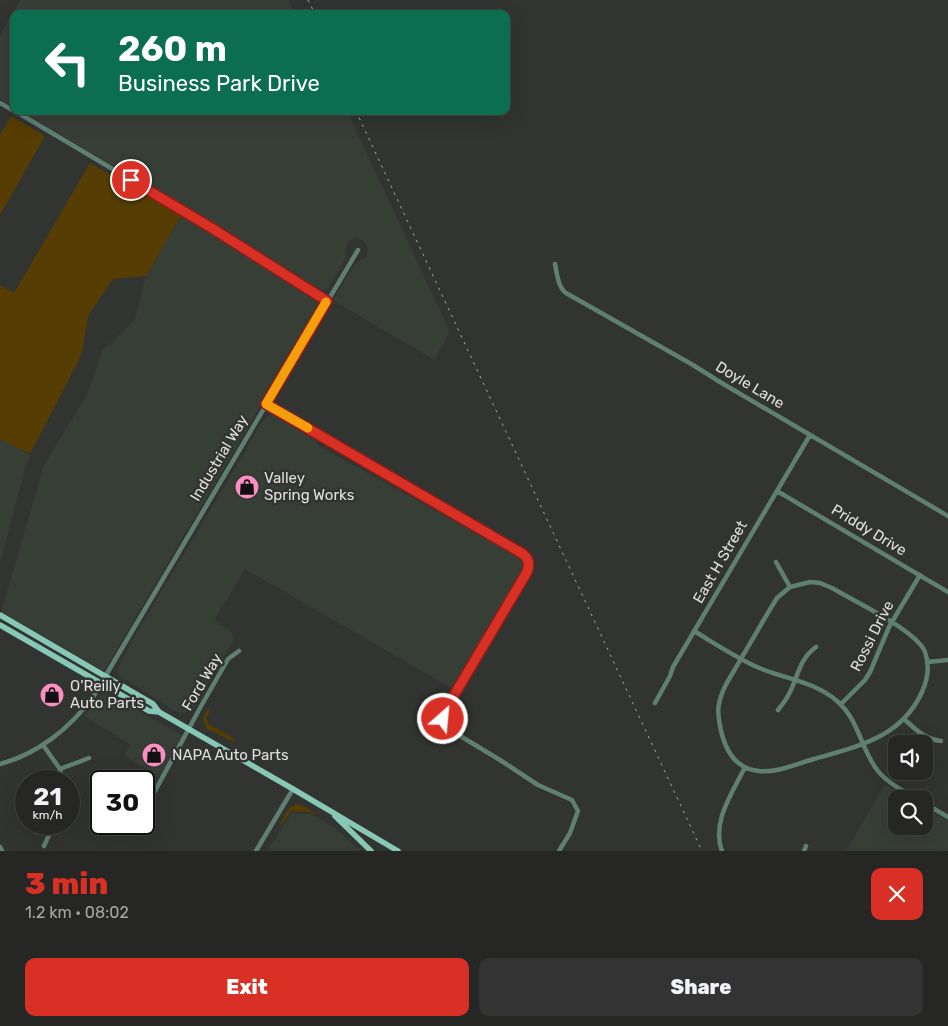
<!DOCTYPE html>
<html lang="en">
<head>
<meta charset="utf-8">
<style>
	:root { --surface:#262725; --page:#323332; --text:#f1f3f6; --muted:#a4a5a7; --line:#424442; --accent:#d93025 }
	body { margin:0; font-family:Rubik,sans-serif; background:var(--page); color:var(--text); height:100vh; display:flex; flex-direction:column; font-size:19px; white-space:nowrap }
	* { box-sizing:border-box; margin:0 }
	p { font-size:16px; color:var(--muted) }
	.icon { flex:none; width:28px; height:28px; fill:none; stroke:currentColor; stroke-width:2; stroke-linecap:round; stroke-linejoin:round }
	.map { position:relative; height:851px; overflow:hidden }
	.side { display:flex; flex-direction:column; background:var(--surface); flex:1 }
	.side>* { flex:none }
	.banner { position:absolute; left:10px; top:10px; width:500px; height:105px; border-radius:10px; box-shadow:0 5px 20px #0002,0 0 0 1px var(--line); background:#0b6e4f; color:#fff; overflow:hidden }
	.tools { position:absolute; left:888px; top:735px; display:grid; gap:10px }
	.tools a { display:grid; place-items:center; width:45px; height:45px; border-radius:10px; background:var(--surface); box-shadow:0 5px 20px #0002,0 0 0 1px var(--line); font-size:25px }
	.speed { position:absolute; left:15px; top:770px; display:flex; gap:10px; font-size:25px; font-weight:700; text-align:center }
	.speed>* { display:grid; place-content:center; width:65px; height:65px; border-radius:50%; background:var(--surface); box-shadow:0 5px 20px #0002,0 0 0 1px var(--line); line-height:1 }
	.speed small { font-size:12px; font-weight:400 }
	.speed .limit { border:2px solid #111; border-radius:8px; background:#fff; color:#111 }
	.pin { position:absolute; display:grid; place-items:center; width:42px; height:42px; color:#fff; margin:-21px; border:2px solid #fff; border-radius:50%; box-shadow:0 1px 5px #0007 }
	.me { position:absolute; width:55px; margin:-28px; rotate:27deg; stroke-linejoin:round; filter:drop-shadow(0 0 4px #0008) }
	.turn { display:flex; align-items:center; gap:18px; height:105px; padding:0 25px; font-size:22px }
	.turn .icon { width:65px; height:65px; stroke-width:2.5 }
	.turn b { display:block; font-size:35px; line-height:42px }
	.round { display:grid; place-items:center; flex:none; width:52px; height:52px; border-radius:10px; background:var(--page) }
	.head { display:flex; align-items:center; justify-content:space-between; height:85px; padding:0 25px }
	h1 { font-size:30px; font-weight:800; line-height:38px; color:var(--accent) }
	.cta { display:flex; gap:10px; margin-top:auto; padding:10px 25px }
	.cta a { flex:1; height:58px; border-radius:10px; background:var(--accent); color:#fff; font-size:20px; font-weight:800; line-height:58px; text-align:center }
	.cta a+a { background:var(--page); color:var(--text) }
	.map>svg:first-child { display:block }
</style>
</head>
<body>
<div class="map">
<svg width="948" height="851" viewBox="0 0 948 851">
	<rect width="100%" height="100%" fill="#323431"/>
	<!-- built -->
	<path fill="#373e36" d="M20,0H288L295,14H14V107L0,99V35Z
		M21,111H347L450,332L434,360L333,300L354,265L366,257L368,249L364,241L356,238L349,241L346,248L345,260L329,287L324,290L319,289Z
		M181,216L322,302L104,671L1,612L44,465L87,395L102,351L135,320L146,276Z
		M269,415H274L316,441L317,445L524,559L527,565L453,689L245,569L214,621L230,630L234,637L233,641L192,710L185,713L177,712L118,675L117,671L120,664L137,632L226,484L263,420Z
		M0,438L31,456L26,465L0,563Z
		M108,694L184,736L160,777L124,756L131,745L84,716L100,696Z
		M885,784L909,799H896V826H924V807L948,821V851H846Z
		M292,813L310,814L324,821L342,834L361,851H267Z"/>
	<!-- green -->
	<path fill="#553d04" d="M11,116L45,136L0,215V135Z
		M90,163L181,216L146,276L113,279L89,314L81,356L30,454L0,439V285L14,293Z
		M208,708L210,710L206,719L208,721L207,723L235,739L233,742L206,728L203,718Z
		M297,804L301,806L302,805L317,814L308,812L291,811L282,825L280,824L289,808Z"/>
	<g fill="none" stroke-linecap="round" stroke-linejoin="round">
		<!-- minor -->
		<path stroke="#5f7e74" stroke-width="4.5" d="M0,103L14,111
			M15,111L210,227L327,301
			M555,264C557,274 558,287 566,293L693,365L720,382L948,516
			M266,404L523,554C529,559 530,565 527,573L443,715V722L447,728L500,760L538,785L572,800L578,811L570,833L559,851
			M777,491L948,592
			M776,562L790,587
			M810,582L820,583L832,588C854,601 917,631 925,652C930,666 928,679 922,692C901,738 858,746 814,759C796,764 777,773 759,771C734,769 724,747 720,726C719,719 717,711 719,704C722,687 734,672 742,657C754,637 765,617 777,598L790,587Z
			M694,631C714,643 735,657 757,667C784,679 814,681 837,701C858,719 860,745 875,767C885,782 902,790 917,799
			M928,662L948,660
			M655,703L670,676L673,667L810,435
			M841,704L865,680L870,672L889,627L920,575
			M778,710C782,705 786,700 789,694C798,677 799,659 816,647
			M904,719C916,730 925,739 941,741
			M43,745L60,769L62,781
			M0,764C38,754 70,728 93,697L358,250
			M60,769L89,758
			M924,803L948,817
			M148,804L200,708L228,659L239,651
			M44,846L54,824
			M0,847L2,851
			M256,851L293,789
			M722,851C711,822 733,792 745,767
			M804,851L806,846"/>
		<!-- major -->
		<path stroke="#86c8b5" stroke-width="5.5" d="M0,615L153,704L159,712L293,789L398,851
			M0,625L149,711L159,712
			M335,816L371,851"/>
		<!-- rail -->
		<path stroke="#a7a8a6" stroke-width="1" stroke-dasharray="2.5 5" stroke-linecap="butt" d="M308,0L315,14
			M356,111L702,851"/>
	</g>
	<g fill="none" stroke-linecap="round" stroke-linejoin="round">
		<defs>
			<path id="route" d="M131,180L210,227L327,301L266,404L523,554C529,559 530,565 527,572L453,697L443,719"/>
		</defs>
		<!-- route casing -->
		<use href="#route" stroke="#8d1f18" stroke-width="12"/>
		<!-- route -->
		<use href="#route" stroke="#d93025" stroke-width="9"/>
		<!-- slow -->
		<path stroke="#f59e0b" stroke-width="9" d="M308,428L266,404L326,302"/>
	</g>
	<!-- icons -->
	<defs>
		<symbol id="shop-disc" viewBox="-11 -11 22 22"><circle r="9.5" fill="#fc8fc2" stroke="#323431"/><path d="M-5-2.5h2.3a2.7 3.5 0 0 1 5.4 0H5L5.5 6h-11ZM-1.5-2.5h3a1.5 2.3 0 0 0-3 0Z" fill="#111"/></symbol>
	</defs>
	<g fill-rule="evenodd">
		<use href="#shop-disc" x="233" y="473" width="28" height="28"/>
		<use href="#shop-disc" x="38" y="681" width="28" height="28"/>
		<use href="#shop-disc" x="140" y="741" width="28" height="28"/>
	</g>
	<g text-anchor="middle" stroke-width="5" stroke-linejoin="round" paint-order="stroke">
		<!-- street labels -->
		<g font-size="15" fill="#dfe0de" stroke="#323431">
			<text transform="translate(750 385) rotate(31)" y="5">Doyle Lane</text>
			<text transform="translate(219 458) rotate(-59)" y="5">Industrial Way</text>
			<text transform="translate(869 530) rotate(31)" y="5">Priddy Drive</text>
			<text transform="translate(720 562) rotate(-60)" y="5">East H Street</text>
			<text transform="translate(872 636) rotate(-63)" y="5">Rossi Drive</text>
			<text transform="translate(202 682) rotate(-59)" y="5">Ford Way</text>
		</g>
		<!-- poi labels -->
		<g font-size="15" fill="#dfe0de" stroke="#323431" text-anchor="start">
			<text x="264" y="483">Valley<tspan x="264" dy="17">Spring Works</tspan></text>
			<text x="70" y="691">O'Reilly<tspan x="70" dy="17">Auto Parts</tspan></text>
			<text x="172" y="760">NAPA Auto Parts</text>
		</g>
	</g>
</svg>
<div class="tools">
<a><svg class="icon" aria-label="sound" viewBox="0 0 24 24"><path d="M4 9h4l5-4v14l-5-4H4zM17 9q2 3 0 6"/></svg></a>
<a><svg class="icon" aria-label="search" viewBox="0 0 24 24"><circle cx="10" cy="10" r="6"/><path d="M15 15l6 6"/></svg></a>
</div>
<div class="speed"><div>21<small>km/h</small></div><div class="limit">30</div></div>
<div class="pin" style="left:131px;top:180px;background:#d93025"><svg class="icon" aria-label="arrive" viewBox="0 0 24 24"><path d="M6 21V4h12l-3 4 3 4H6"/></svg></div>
<svg class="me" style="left:443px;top:719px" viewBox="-20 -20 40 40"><circle r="17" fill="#d93025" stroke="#fff" stroke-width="3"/><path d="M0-11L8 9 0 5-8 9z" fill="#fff"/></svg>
<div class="banner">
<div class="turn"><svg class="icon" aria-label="left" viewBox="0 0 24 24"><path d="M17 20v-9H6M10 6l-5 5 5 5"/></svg><div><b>260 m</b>Business Park Drive</div></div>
</div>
</div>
<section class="side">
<div class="head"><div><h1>3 min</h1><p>1.2 km · 08:02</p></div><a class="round" style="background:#d93025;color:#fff"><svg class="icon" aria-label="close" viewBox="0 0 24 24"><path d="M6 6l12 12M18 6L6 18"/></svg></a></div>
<div class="cta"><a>Exit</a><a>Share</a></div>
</section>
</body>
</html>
